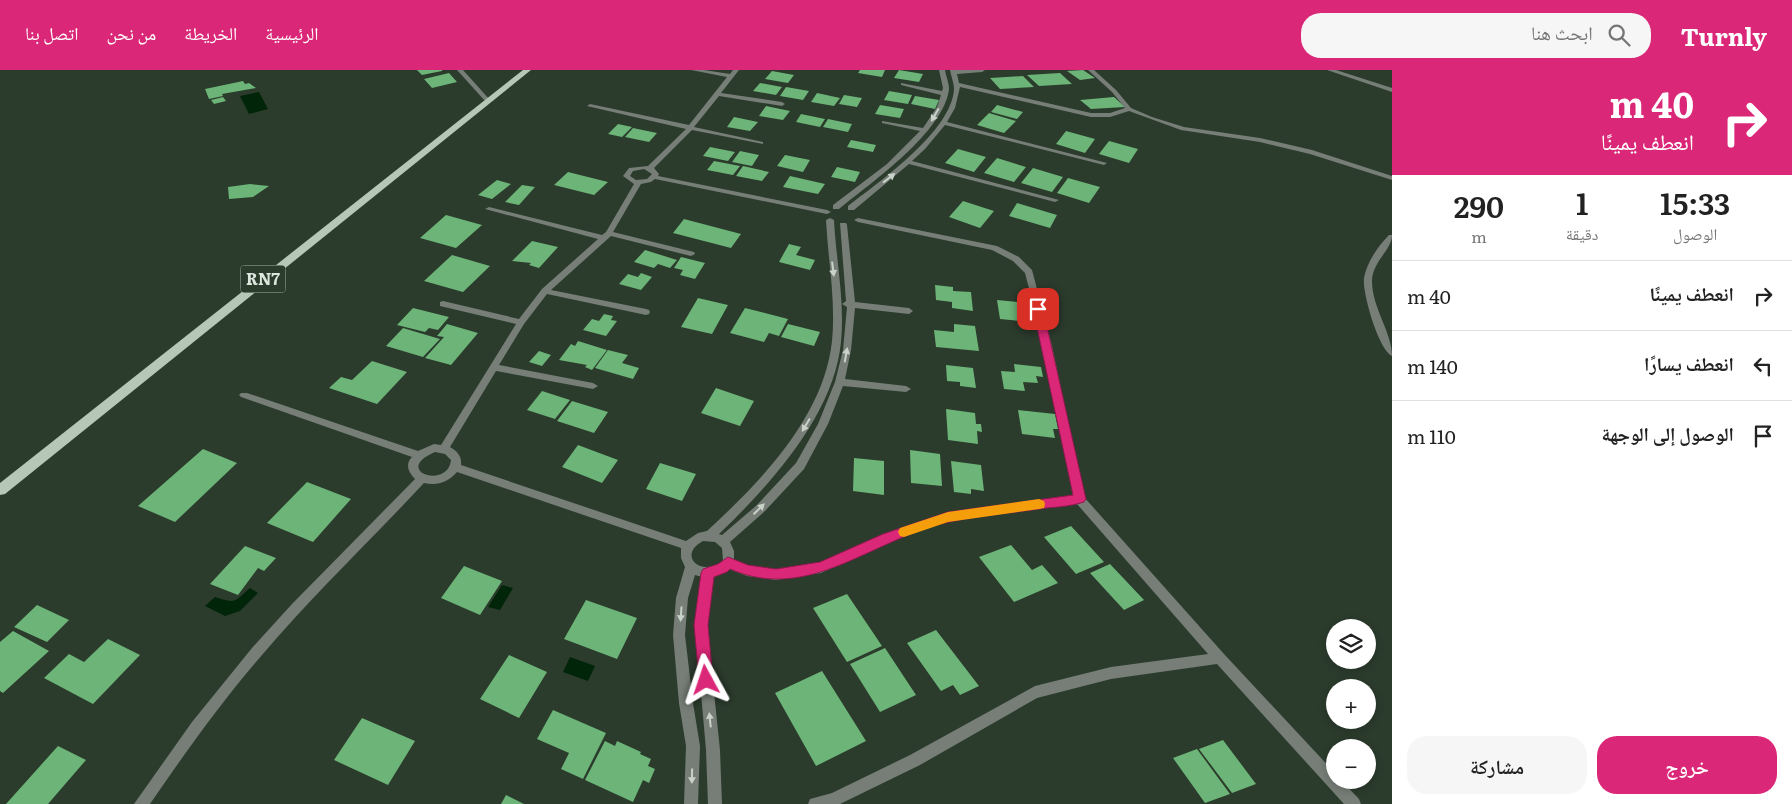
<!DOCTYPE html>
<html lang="ar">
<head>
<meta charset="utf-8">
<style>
	:root { --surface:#fff; --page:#f6f6f6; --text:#222; --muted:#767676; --line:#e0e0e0; --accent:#db2777 }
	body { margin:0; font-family:Literata,"Noto Naskh Arabic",serif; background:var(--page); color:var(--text); direction:rtl; height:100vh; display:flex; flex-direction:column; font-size:19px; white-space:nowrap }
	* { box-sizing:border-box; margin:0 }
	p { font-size:16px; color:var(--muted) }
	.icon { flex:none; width:28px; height:28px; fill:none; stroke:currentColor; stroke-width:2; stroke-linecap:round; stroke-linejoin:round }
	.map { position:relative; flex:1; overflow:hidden; direction:ltr }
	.details { display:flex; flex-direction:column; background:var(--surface); width:400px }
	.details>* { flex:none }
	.top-card { background:#db2777; color:#fff; overflow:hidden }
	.controls { position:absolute; left:1326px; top:549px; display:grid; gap:10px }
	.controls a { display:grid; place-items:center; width:50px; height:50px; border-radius:50%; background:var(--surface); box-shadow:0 2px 8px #0003; font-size:25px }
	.pin { position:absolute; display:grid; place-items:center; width:42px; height:42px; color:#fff; margin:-21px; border-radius:10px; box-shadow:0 2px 8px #0006 }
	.me { position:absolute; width:55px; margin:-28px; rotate:355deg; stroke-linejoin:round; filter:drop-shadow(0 0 4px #0008) }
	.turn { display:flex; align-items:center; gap:18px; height:105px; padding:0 15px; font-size:22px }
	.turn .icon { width:65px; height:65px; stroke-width:2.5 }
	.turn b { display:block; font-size:35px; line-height:42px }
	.eta { display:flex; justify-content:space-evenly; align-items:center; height:85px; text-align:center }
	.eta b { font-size:30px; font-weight:600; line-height:35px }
	.cta { display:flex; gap:10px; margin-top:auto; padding:10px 15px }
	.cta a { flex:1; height:58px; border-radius:20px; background:var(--accent); color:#fff; font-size:20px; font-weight:600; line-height:58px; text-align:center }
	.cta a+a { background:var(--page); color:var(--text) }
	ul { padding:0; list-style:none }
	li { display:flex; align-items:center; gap:15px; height:70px; padding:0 15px; border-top:1px solid var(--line) }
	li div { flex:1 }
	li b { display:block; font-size:19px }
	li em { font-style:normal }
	header { display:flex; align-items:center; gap:30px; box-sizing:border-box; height:70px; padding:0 25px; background:var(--accent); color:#fff }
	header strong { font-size:24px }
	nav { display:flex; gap:28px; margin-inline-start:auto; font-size:18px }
	.search { width:350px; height:45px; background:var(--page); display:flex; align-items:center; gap:12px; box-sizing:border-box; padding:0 18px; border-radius:20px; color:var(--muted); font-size:19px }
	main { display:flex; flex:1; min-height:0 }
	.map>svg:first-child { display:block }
</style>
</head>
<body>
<header>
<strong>Turnly</strong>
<div class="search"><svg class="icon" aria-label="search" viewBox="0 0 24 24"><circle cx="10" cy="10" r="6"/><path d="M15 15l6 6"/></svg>ابحث هنا</div>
<nav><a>الرئيسية</a><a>الخريطة</a><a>من نحن</a><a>اتصل بنا</a></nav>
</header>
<main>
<section class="details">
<div class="top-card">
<div class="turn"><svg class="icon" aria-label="right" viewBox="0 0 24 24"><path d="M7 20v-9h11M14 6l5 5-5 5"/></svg><div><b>40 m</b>انعطف يمينًا</div></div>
</div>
<div class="eta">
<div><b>15:33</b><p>الوصول</p></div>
<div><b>1</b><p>دقيقة</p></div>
<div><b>290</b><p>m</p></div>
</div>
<ul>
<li><svg class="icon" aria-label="right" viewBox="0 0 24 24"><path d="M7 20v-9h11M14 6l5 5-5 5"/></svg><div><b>انعطف يمينًا</b></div><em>40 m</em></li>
<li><svg class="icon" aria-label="left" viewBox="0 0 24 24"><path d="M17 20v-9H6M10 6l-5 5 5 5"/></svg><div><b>انعطف يسارًا</b></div><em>140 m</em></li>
<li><svg class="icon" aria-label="arrive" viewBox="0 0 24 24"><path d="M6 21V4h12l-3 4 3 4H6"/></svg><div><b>الوصول إلى الوجهة</b></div><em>110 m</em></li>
</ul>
<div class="cta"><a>خروج</a><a>مشاركة</a></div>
</section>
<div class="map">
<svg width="1392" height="734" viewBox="0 0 1392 734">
	<rect width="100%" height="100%" fill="#2b3b2c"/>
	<!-- water -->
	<path fill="#002508" d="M259,22L268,39L249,44L240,26Z
		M502,515L513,518L500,540L488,537Z
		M250,518L258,523L240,541L225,546L205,536L215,527C236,534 234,532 250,518Z
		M570,587L595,596L588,611L563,602Z"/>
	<!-- building -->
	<path fill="#6cb477" d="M417,0H442V1L422,5Z
		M860,0H885L882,7L858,3Z
		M899,0L923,4L919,12L894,8Z
		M1083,0L1095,8L1080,10L1067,1Z
		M772,1L794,5L788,13L765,9Z
		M449,3L457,12L432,18L424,9Z
		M1060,3L1072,14L1039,16L1027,5Z
		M1023,6L1034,17L1000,19L990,8Z
		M243,11L245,14L249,13L256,18L222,24L223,26L209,29L205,19Z
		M760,13L782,17L776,25L753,21Z
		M786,17L809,21L803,30L780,26Z
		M889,21L912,25L908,34L884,30Z
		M817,23L840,28L834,36L811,32Z
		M844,25L862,28L857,37L839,34Z
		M915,26L939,30L935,39L911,34Z
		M223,27L226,31L214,34L211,30Z
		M1114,27L1125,37L1091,39L1080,30Z
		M880,35L904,39L900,48L875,44Z
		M997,35L1023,42L1017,49L991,42Z
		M766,36L790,41L783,50L759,46Z
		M989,43L1016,51L1004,63L977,55Z
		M801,44L825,49L820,57L796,52Z
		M734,47L758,52L750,61L727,57Z
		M828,49L852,54L848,62L823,57Z
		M618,54L632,57L622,67L608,64Z
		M633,58L657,63L649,72L625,67Z
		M1066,61L1095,69L1085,83L1056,74Z
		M851,70L876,75L873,82L847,77Z
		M1109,71L1138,79L1129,93L1099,84Z
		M710,77L735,82L728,91L703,86Z
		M958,79L986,87L974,102L945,93Z
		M740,81L759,85L752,96L732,92Z
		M785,85L810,90L803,102L777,96Z
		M997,88L1026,97L1014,112L984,103Z
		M714,91L740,96L733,105L707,100Z
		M743,96L769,102L762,111L736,106Z
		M837,97L860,102L855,112L831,107Z
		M1033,98L1063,107L1052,122L1021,113Z
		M568,102L608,112L594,125L554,115Z
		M790,106L825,114L818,124L783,117Z
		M1068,108L1100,117L1089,133L1057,123Z
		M497,110L511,114L492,129L478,125Z
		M250,114L269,116L253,127L229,129L228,117Z
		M522,115L535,117L519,135L505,132Z
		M963,131L994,141L980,158L949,147Z
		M1017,133L1057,145L1050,158L1009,146Z
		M446,145L482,155L456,178L420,168Z
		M684,149L741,164L731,178L673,163Z
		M532,171L558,177L539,198L529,195L531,193L512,191Z
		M789,174L801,177L796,185L815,190L810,200L779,192Z
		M645,180L677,190L670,198L658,194L654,198L634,192Z
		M452,185L490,196L463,222L424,211Z
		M681,187L705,193L695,209L680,205L683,200L674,198Z
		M641,203L652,207L641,220L619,214L628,204L638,207Z
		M935,215L953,217V221L971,222L973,241L952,238V232L936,230Z
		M698,228L728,235L712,264L681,257Z
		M997,230L1028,233L1032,252L1000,249Z
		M413,238L449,247L438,260L429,258L425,262L397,255Z
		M745,238L788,249L779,266L769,263L764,272L730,263Z
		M604,244L613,246L611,250L617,251L606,266L583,260L592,249L599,251Z
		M447,254L478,263L451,295L425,288L444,267L437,266Z
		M788,254L820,262L814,276L781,267Z
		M954,254L975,256L979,281L936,277L934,260L954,262Z
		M403,258L440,269L423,287L386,276Z
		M578,271L607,280L592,300L585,297L587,295L559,290L571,274L575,276Z
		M608,280L628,285L622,293L639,298L633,309L595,298Z
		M539,281L551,285L542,296L529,292Z
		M372,291L407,302L377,334L329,318L341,307L352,310Z
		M1014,294L1041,297L1043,307L1036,306L1038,313L1023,312L1025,321L1004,319L1001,301L1015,302Z
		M946,295L973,298L976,318L960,316V312L947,311Z
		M716,318L754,331L740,356L701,343Z
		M542,321L570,330L555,349L527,340Z
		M572,331L608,342L594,363L557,351Z
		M946,339L975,343L976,354H981L982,362L977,361L978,374L948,370Z
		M1018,340L1055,344L1058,359H1053L1055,368L1022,364Z
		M578,375L618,390L602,413L562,397Z
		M203,379L237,393L175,452L138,436Z
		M910,380L940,384L942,416L911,413Z
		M854,388L884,391V425L853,421Z
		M951,391L981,395L984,421L971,419V424L954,422Z
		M660,393L696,404L682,431L646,419Z
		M307,412L351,429L313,472L267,453Z
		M1071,456L1104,492L1076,504L1044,467Z
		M1011,475L1032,500L1042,495L1058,513L1014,532L979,487Z
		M245,476L276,488L264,501L258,498L238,525L210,514Z
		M1110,494L1144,530L1124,540L1090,503Z
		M464,496L502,511L480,545L441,528Z
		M847,524L882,576L847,592L813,538Z
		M586,530L637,548L617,589L564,569Z
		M37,535L69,550L47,572L14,557Z
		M936,560L979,616L960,625L953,615L941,621L907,573Z
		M13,561L49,581L3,623L0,621V572Z
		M108,569L140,585L93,634L44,608L69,584L84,592Z
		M885,578L916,625L880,642L850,594Z
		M509,585L547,602L519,648L480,629Z
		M822,601L866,671L816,696L775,623Z
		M553,640L606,663L583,709L561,699L569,683L537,669Z
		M362,648L415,671L388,715L334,690Z
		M1223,670L1256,714L1232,723L1199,679Z
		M605,671L615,676L617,671L641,682L640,684L651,689L648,696L655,699L649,713L643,710L633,732L585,710Z
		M58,676L86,690L48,734H6Z
		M1197,679L1230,724L1205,733L1173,688Z
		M506,725L524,734H501Z"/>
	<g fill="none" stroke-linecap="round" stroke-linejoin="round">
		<!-- street -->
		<path fill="#767e77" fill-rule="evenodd" d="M457,0H463L490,30V32H486Z
			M691,0H704L730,4L733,0H739L721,23L782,32L785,34L782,36L719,26L694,57L763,72V74L692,60L654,98L659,104L658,106L827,140L831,142L827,144L655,109L651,112L641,114L613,162L694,182L695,184L691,186L611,166L551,220L646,239L649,240L650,242L649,244L646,245L547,224L524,254L499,295L593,313L598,316L593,319L496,301L450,377C457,381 462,386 461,395L686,471L698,463L707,461C760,412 824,347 832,271C836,231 828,190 826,150L830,148L834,150C836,190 845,231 841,272C834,345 770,415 719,464L722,465L757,435L796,393L818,354L835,312L843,280L847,237L842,234L846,231L840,153H846L847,155L855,232L909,238L913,241L909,244L855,238L851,280L845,309L906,316L911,319L906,322L843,316L828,354L804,399L765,441L730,472L734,481V490L748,496L776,500L820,493L883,465L948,443L1073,426L1044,276L1025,203L1013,191L992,180L858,152L854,150L858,148L997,176L1019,187L1032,200L1052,276L1084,427L1224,584L1335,703V710H1341L1359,729L1361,734H1344L1217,594L1111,609L1037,628L920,695L840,734H808L810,729L832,723L910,685L1035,616L1111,597L1208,584L1077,434L948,451L891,471L821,503L776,510L747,506L729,499L722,504L713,507L707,555L720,680L722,734H708L706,680L695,555L702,507L695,505L688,528L685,565L693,633L700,676L698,734H684L686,676L679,633L673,565L676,528L685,497L681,488V478L457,402C448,412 438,416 424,413C370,471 313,525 262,585C221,632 185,683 150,734H134L192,652L252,578L292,534L415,409C408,402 405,394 412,387L241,327L239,325L241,323H247L418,381L434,374L441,375L516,254L440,236V232L443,231L519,249L542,219L598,169L485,139L489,137L602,165L606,162L634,114L623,106L629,98L648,96L686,59L587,36L590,34L689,55L727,7ZM644,99L652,104L647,109L636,110L630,106L633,101ZM435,382L445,384L451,390C448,420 391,401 435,382ZM703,471L715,472L722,478L723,491C700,508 677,485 703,471Z
			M939,0H945C946,6 949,13 949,19C944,62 872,112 839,139H833V135L887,94L920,61L882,53V51L923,58L937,37L941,25L901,15V13L942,21L943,18Z
			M950,0H985L982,2L957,4L959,13L1091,43H1110L1125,38L1112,22L1088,0H1094L1116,20L1131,38L1152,47L1184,57L1260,68L1312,80L1392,106V110L1310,84L1260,72L1181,60L1129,41L1110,47H1091L960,17L955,38L947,52L1107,93L1104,95L945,55L925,79L912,91L1059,130L1055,132L909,94L854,140H848V136C879,112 952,61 954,19C954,13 951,6 950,0Z
			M1327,0H1336L1392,18V22Z
			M1389,165H1392C1392,180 1372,192 1372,211C1372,238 1392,262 1392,286C1379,281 1362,223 1364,208C1367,192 1378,176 1389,165Z"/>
		<!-- primary -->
		<path fill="#b6c6b7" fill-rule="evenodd" d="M523,0H531L5,424L0,425V413Z"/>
	</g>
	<!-- one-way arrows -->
	<defs><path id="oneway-solid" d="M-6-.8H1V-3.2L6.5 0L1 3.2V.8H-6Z" transform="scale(1.25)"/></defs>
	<g fill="#c8d2c9">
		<use href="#oneway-solid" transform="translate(935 45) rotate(120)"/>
		<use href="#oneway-solid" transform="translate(889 108) rotate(-38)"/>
		<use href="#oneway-solid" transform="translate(833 199) rotate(83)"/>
		<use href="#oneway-solid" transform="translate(846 285) rotate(-80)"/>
		<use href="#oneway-solid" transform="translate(806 355) rotate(121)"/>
		<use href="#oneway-solid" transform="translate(759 439) rotate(-44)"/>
		<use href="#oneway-solid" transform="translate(681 544) rotate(94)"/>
		<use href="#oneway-solid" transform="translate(710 650) rotate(-96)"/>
		<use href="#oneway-solid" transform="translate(692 706) rotate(91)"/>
	</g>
	<!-- route -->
	<path fill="#db2777" stroke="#8e194d" d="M1038,236L1043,239L1086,429L1084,432C1072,436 1059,437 1046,438C1014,443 981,445 949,452C873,468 810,534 730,499L727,502L714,507L708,555L713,610L711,615L706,617L701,615L699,610L694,555L701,503L703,499L718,494L728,487L748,495L776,499L820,492L883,464L948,442L1073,425L1033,239Z"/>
	<!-- slow -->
	<path fill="#f59e0b" d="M1039,429L1044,431L1045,434L1044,438L1039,439L948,452L904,467L900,466L898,462L900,458L948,442Z"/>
	<g text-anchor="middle" stroke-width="5" stroke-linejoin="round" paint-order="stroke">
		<!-- shield labels -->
		<rect fill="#2b3b2c" stroke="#a8b3a8" stroke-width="1" x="240.5" y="195.5" width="45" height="27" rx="4"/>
		<g font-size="16" font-weight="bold" fill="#dde7dd">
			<text x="263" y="215">RN7</text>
		</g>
	</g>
</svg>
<div class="controls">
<a><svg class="icon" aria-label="layers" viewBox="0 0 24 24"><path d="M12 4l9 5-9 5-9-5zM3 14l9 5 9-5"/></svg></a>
<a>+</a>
<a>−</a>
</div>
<div class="pin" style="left:1038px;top:239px;background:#d93025"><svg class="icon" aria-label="arrive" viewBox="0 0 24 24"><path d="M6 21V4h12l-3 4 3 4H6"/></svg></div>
<svg class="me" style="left:706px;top:610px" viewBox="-20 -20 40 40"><path d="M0-17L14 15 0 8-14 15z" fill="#db2777" stroke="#fff" stroke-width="4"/></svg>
</div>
</main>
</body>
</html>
